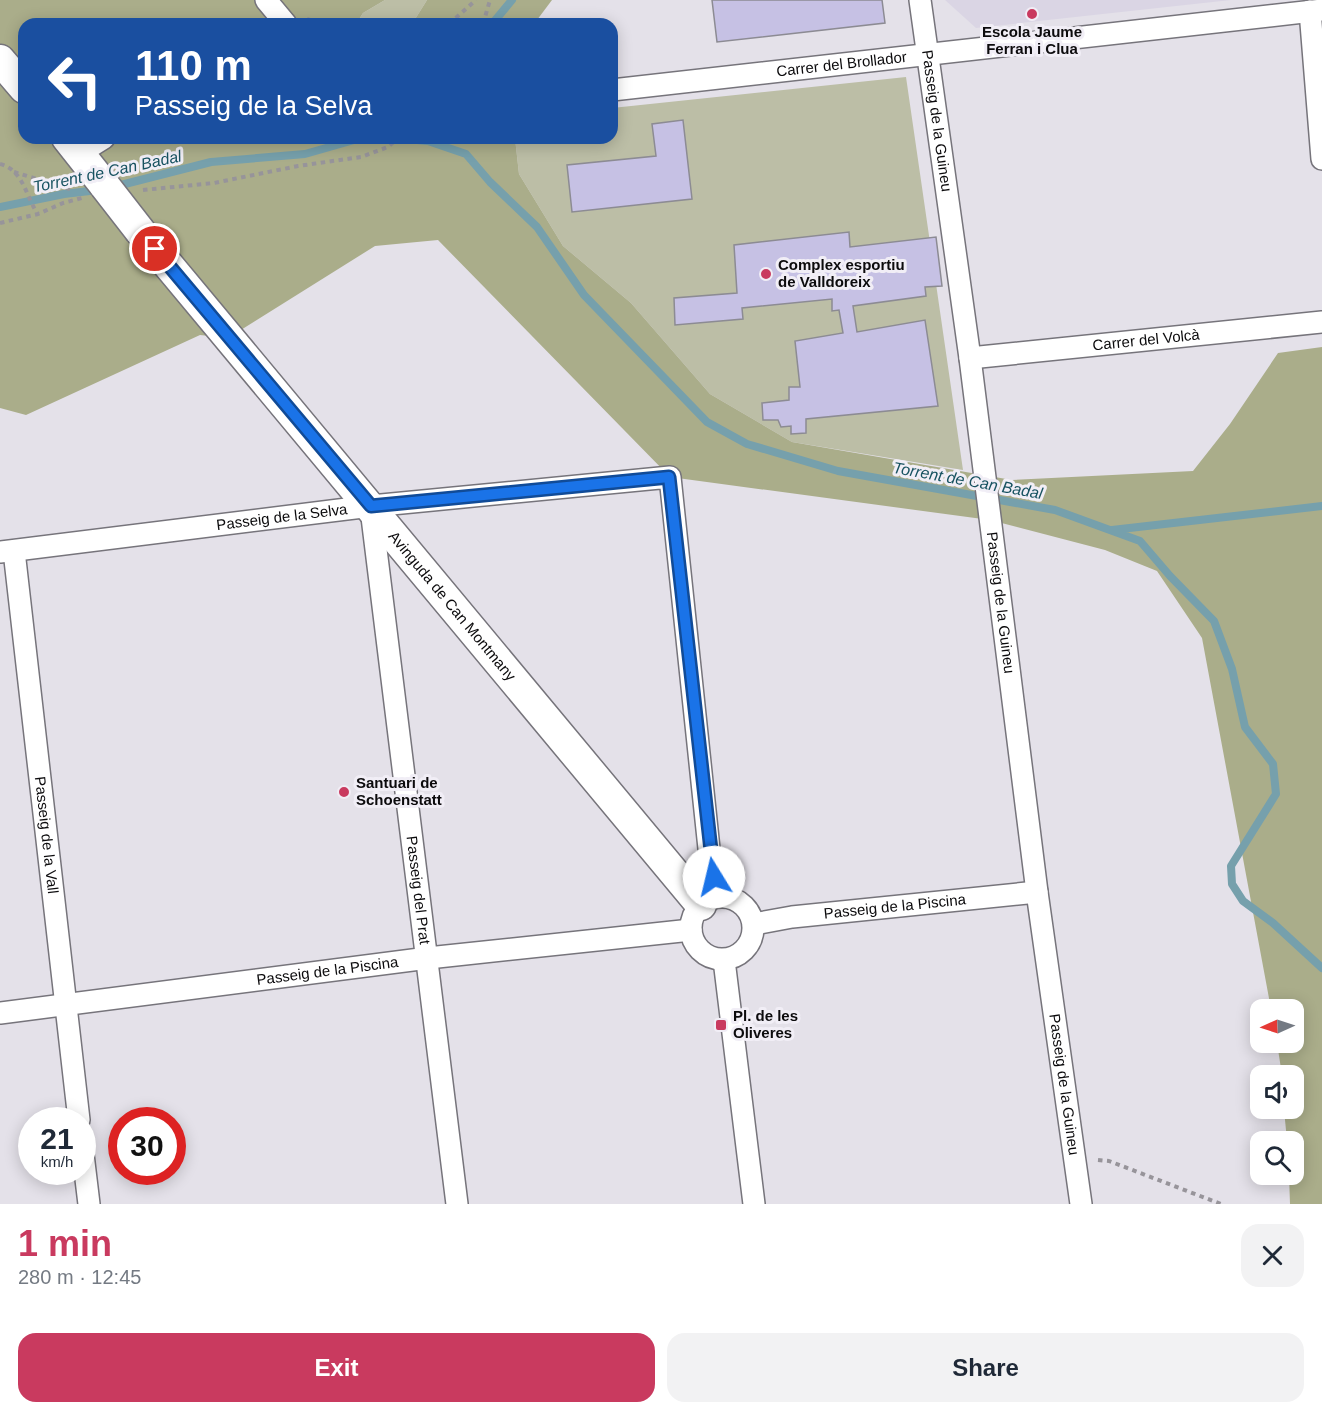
<!DOCTYPE html>
<html lang="en">
<head>
<meta charset="utf-8">
<style>
	:root { --surface:#fff; --page:#f2f2f3; --text:#1f2937; --muted:#747a83; --accent:#c93a5f }
	body { margin:0; font-family:Arial,sans-serif; background:var(--page); color:var(--text); height:100vh; display:flex; flex-direction:column; font-size:22px; white-space:nowrap }
	* { box-sizing:border-box; margin:0 }
	p { font-size:20px; color:var(--muted) }
	.icon { flex:none; width:33px; height:33px; fill:none; stroke:currentColor; stroke-width:2; stroke-linecap:round; stroke-linejoin:round }
	.map { position:relative; height:1204px; overflow:hidden }
	.panel { display:flex; flex-direction:column; background:var(--surface); flex:1 }
	.panel>* { flex:none }
	.banner { position:absolute; left:18px; top:18px; width:600px; height:126px; border-radius:18px; box-shadow:0 3px 15px #0003; background:#1a4fa0; color:#fff; overflow:hidden }
	.needle { width:39px; rotate:267deg }
	.fabs { position:absolute; left:1250px; top:999px; display:grid; gap:12px }
	.fabs a { display:grid; place-items:center; width:54px; height:54px; border-radius:12px; background:var(--surface); box-shadow:0 3px 15px #0003; font-size:30px }
	.speed { position:absolute; left:18px; top:1107px; display:flex; gap:12px; font-size:30px; font-weight:700; text-align:center }
	.speed>* { display:grid; place-content:center; width:78px; height:78px; border-radius:50%; background:var(--surface); box-shadow:0 3px 15px #0003; line-height:1 }
	.speed small { font-size:15px; font-weight:400 }
	.speed .limit { border:9px solid #d22; background:#fff; color:#111 }
	.pin { position:absolute; display:grid; place-items:center; width:51px; height:51px; color:#fff; margin:-26px; border:3px solid #fff; border-radius:50%; box-shadow:0 2px 6px #0007 }
	.me { position:absolute; width:66px; margin:-33px; rotate:351deg; stroke-linejoin:round; filter:drop-shadow(0 0 4px #0008) }
	.turn { display:flex; align-items:center; gap:21px; height:126px; padding:0 18px; font-size:27px }
	.turn .icon { width:78px; height:78px; stroke-width:2.5 }
	.turn b { display:block; font-size:42px; line-height:51px }
	.round { display:grid; place-items:center; flex:none; width:63px; height:63px; border-radius:18px; background:var(--page) }
	.headline { display:flex; align-items:center; justify-content:space-between; height:102px; padding:0 18px }
	h1 { font-size:36px; font-weight:700; line-height:45px; color:var(--accent) }
	.button { display:flex; gap:12px; margin-top:auto; padding:12px 18px }
	.button a { flex:1; height:69px; border-radius:18px; background:var(--accent); color:#fff; font-size:24px; font-weight:700; line-height:69px; text-align:center }
	.button a+a { background:var(--page); color:var(--text) }
	.map>svg:first-child { display:block }
</style>
</head>
<body>
<div class="map">
<svg width="1322" height="1204" viewBox="0 0 1322 1204">
	<rect width="100%" height="100%" fill="#e4e1e9"/>
	<!-- built -->
	<path fill="#dad5e4" d="M945,0H1231L976,28Z"/>
	<!-- green -->
	<path fill="#bcbea6" d="M385,0H427L412,24H356L363,13Z
		M906,77L963,470L792,442L710,394L631,303L563,246L519,174L515,138H612V108Z"/>
	<!-- forest -->
	<path fill="#aaad8a" d="M0,0H385L363,13L356,24H24V138H515L519,174L563,246L631,303L710,394L792,442L1012,480L1193,471L1230,424L1278,353L1322,347V1204H1290L1289,1175L1293,1174V1142L1287,1141L1284,1109L1293,1108V1076L1282,1075L1277,1043L1293,1042V1010L1271,1009L1202,638L1157,571L1105,550L990,520L670,477L438,240L375,246L228,338L200,335L26,415L0,408Z
		M427,0H552L534,24H412Z"/>
	<g fill="none" stroke-linecap="round" stroke-linejoin="round">
		<!-- stream -->
		<path stroke="#76a0ac" stroke-width="8" d="M492,24L512,0
			M396,138L428,141L466,154L490,182L537,227L584,295L707,422L747,444L838,471L1055,510L1140,541L1170,576L1214,621L1232,669L1245,727L1273,764L1276,794L1231,866L1232,884L1243,901L1273,923L1322,968
			M113,187L211,162L305,154L361,138
			M0,207L64,194L98,190
			M1112,530L1322,506"/>
	</g>
	<!-- building -->
	<path fill="#c6c1e4" stroke="#8c8b93" stroke-width="1.5" d="M712,0H882L885,23L717,42Z
		M683,120L692,199L572,212L567,165L656,156L652,124Z
		M849,232L850,247L936,237L942,286L925,287L926,296L853,306L857,332L925,320L938,406L806,419V433L791,434V426L781,427L778,420H763L762,403L789,400V387H800L795,341L843,333L839,310L832,311V299L742,308L743,319L675,325L674,298L737,293L734,245Z"/>
	<g fill="none" stroke-linecap="round" stroke-linejoin="round">
		<defs>
			<g id="street">
				<path d="M266,0L286,24"/>
				<path id="s1" d="M920,0L970,358L1037,892L1081,1204"/>
				<path d="M1310,11L1322,159"/>
				<path id="s2" d="M612,90L1322,10"/>
				<path d="M80,153L104,138"/>
				<path id="s3" d="M970,358L1322,322"/>
				<path id="s4" d="M371,509L457,1204"/>
				<path id="s5" d="M14,551L79,1120"/>
				<path id="s6" d="M0,552L371,506L670,477L710,858L717,897"/>
				<circle cx="722" cy="928" r="31"/>
				<path id="s7" d="M754,924L792,917L1037,892"/>
				<path d="M724,960L754,1204"/>
				<path id="s8" d="M0,1013L428,958L691,930"/>
				<path d="M82,1146L89,1204"/>
			</g>
			<g id="secondary">
				<path d="M0,60L24,88"/>
				<path d="M67,138L105,186"/>
				<path id="s9" d="M140,231L701,905"/>
			</g>
		</defs>
		<!-- street casing -->
		<use href="#street" stroke="#76747b" stroke-width="24"/>
		<!-- secondary casing -->
		<use href="#secondary" stroke="#76747b" stroke-width="33"/>
		<!-- path -->
		<path stroke="#97949a" stroke-width="4" stroke-dasharray="4.5 4.5" stroke-linecap="butt" d="M307,19L322,24
			M449,24L476,0
			M483,24L490,0
			M0,164C24,170 26,198 38,214
			M14,172L73,190
			M143,190L214,183L298,166L361,157L388,147L398,138
			M0,223L38,214L63,203L82,198
			M1098,1160L1109,1161L1221,1204"/>
		<!-- street -->
		<use href="#street" stroke="#fff" stroke-width="21"/>
		<!-- secondary -->
		<use href="#secondary" stroke="#fff" stroke-width="30"/>
		<defs>
			<path id="secondary-bridge" d="M105,186L140,231"/>
		</defs>
		<!-- secondary-bridge casing -->
		<use href="#secondary-bridge" stroke="#76747b" stroke-width="33" stroke-linecap="butt"/>
		<!-- secondary-bridge -->
		<use href="#secondary-bridge" stroke="#fff" stroke-width="30"/>
	</g>
	<g fill="none" stroke-linecap="round" stroke-linejoin="round">
		<defs>
			<path id="route" d="M155,249L371,506L669,477L714,877"/>
		</defs>
		<!-- route casing -->
		<use href="#route" stroke="#114b97" stroke-width="15"/>
		<!-- route -->
		<use href="#route" stroke="#1a73e8" stroke-width="10"/>
	</g>
	<!-- markers -->
	<g fill="#c93a5f" stroke="#f1eef6" stroke-width="2">
		<circle cx="1032" cy="14" r="6"/>
		<circle cx="766" cy="274" r="6"/>
		<circle cx="344" cy="792" r="6"/>
		<rect x="715" y="1019" width="12" height="12" rx="3"/>
	</g>
	<g text-anchor="middle" stroke-width="6" stroke-linejoin="round" paint-order="stroke">
		<!-- poi labels -->
		<g font-size="15" font-weight="bold" fill="#0c0b0d" stroke="#f1eef6" text-anchor="start">
			<text x="1032" y="37" text-anchor="middle">Escola Jaume<tspan x="1032" dy="17">Ferran i Clua</tspan></text>
			<text x="778" y="270">Complex esportiu<tspan x="778" dy="17">de Valldoreix</tspan></text>
			<text x="356" y="788">Santuari de<tspan x="356" dy="17">Schoenstatt</tspan></text>
			<text x="733" y="1021">Pl. de les<tspan x="733" dy="17">Oliveres</tspan></text>
		</g>
		<!-- street labels -->
		<g font-size="15" fill="#0c0b0d" stroke="#f1eef6">
			<text dy="5" stroke="none"><textPath href="#s2" startOffset="231">Carrer del Brollador</textPath></text>
			<text dy="5" stroke="none"><textPath href="#s1" startOffset="122">Passeig de la Guineu</textPath></text>
			<text dy="5" stroke="none"><textPath href="#s3" startOffset="177">Carrer del Volcà</textPath></text>
			<text dy="5" stroke="none"><textPath href="#s6" startOffset="284">Passeig de la Selva</textPath></text>
			<text dy="5" stroke="none"><textPath href="#s1" startOffset="608">Passeig de la Guineu</textPath></text>
			<text dy="5" stroke="none"><textPath href="#s9" startOffset="488">Avinguda de Can Montmany</textPath></text>
			<text dy="5" stroke="none"><textPath href="#s5" startOffset="286">Passeig de la Vall</textPath></text>
			<text dy="5" stroke="none"><textPath href="#s4" startOffset="384">Passeig del Prat</textPath></text>
			<text dy="5" stroke="none"><textPath href="#s7" startOffset="142">Passeig de la Piscina</textPath></text>
			<text dy="5" stroke="none"><textPath href="#s8" startOffset="330">Passeig de la Piscina</textPath></text>
			<text dy="5" stroke="none"><textPath href="#s1" startOffset="1094">Passeig de la Guineu</textPath></text>
		</g>
		<!-- water labels -->
		<g font-size="16" font-style="italic" fill="#175260" stroke="#f1eef6">
			<text transform="translate(107 171) rotate(-12)" y="6">Torrent de Can Badal</text>
			<text transform="translate(968 480) rotate(10)" y="6">Torrent de Can Badal</text>
		</g>
	</g>
</svg>
<div class="fabs">
<a><svg class="needle" viewBox="-14 -14 28 28"><path d="M0-13l5 13h-10z" fill="#e53935"/><path d="M0 13l5-13h-10z" fill="#747a83"/></svg></a>
<a><svg class="icon" aria-label="sound" viewBox="0 0 24 24"><path d="M4 9h4l5-4v14l-5-4H4zM17 9q2 3 0 6"/></svg></a>
<a><svg class="icon" aria-label="search" viewBox="0 0 24 24"><circle cx="10" cy="10" r="6"/><path d="M15 15l6 6"/></svg></a>
</div>
<div class="speed"><div>21<small>km/h</small></div><div class="limit">30</div></div>
<div class="pin" style="left:155px;top:249px;background:#d93025"><svg class="icon" aria-label="arrive" viewBox="0 0 24 24"><path d="M6 21V4h12l-3 4 3 4H6"/></svg></div>
<svg class="me" style="left:714px;top:877px" viewBox="-20 -20 40 40"><circle r="19" fill="#fff"/><path d="M0-13L10 11 0 6-10 11z" fill="#1a73e8"/></svg>
<div class="banner">
<div class="turn"><svg class="icon" aria-label="left" viewBox="0 0 24 24"><path d="M17 20v-9H6M10 6l-5 5 5 5"/></svg><div><b>110 m</b>Passeig de la Selva</div></div>
</div>
</div>
<section class="panel">
<div class="headline"><div><h1>1 min</h1><p>280 m · 12:45</p></div><a class="round"><svg class="icon" aria-label="close" viewBox="0 0 24 24"><path d="M6 6l12 12M18 6L6 18"/></svg></a></div>
<div class="button"><a>Exit</a><a>Share</a></div>
</section>
</body>
</html>
